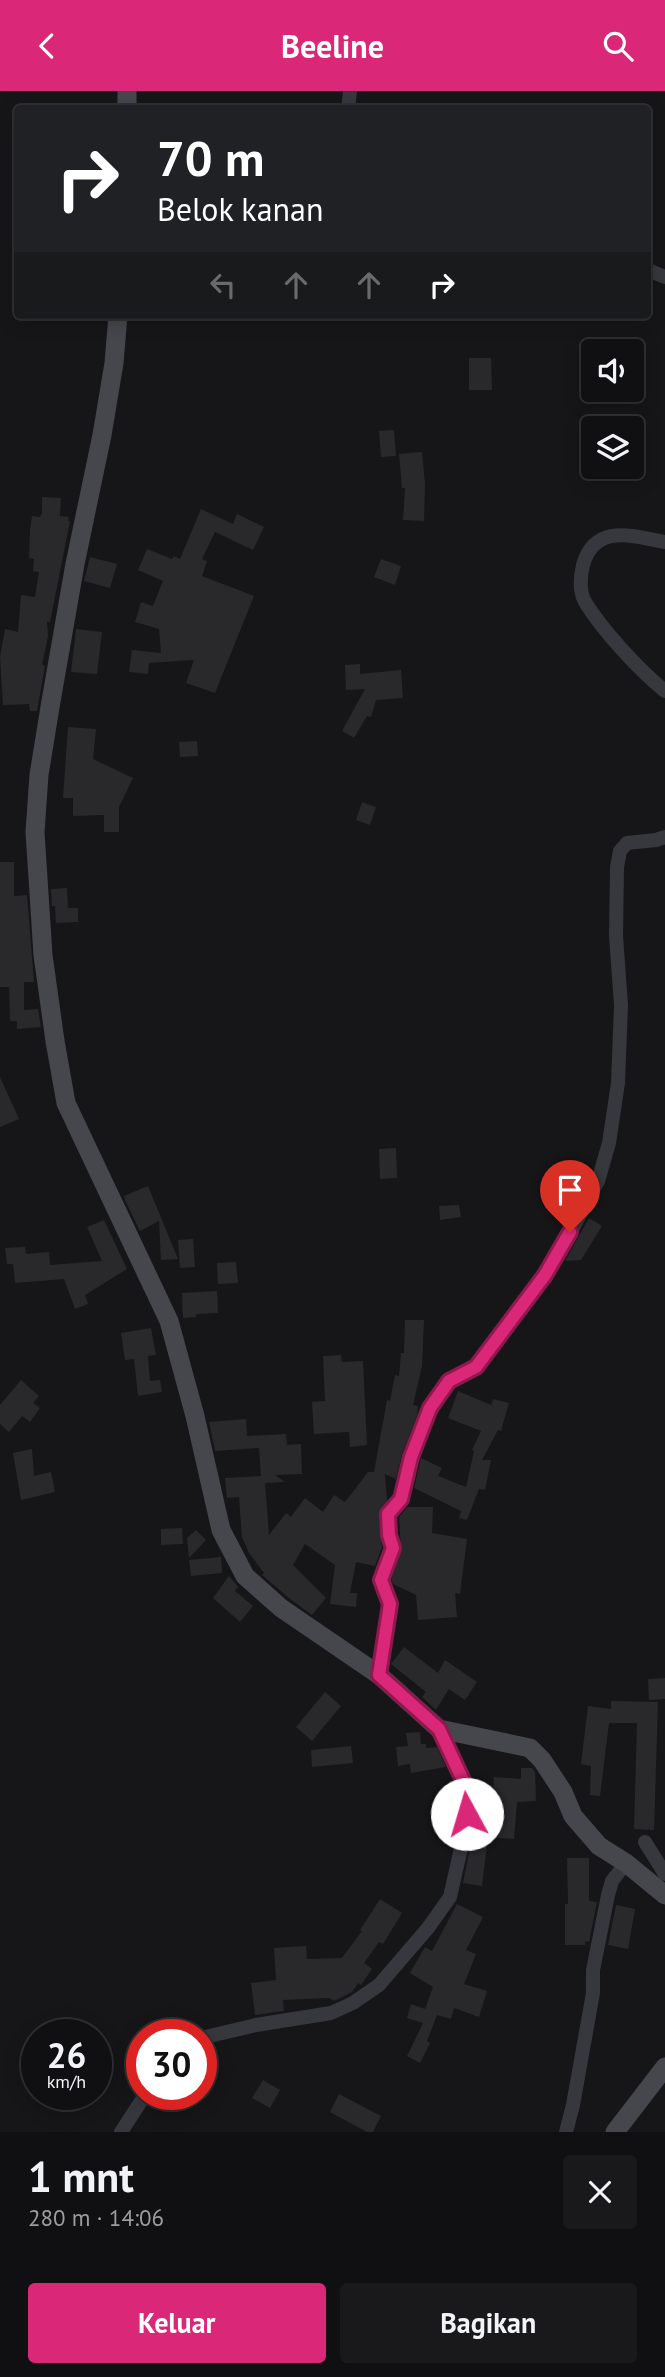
<!DOCTYPE html>
<html lang="id">
<head>
<meta charset="utf-8">
<style>
	:root { --surface:#101012; --page:#19191b; --text:#f1f3f6; --muted:#9c9d9f; --line:#303032; --accent:#db2777 }
	body { margin:0; font-family:"PT Sans",sans-serif; background:var(--page); color:var(--text); height:100vh; display:flex; flex-direction:column; font-size:26px; white-space:nowrap }
	* { box-sizing:border-box; margin:0 }
	p { font-size:23px; color:var(--muted) }
	.icon { flex:none; width:38px; height:38px; fill:none; stroke:currentColor; stroke-width:2; stroke-linecap:round; stroke-linejoin:round }
	.map { position:relative; height:2041px; overflow:hidden }
	.sheet { display:flex; flex-direction:column; background:var(--surface); flex:1 }
	.sheet>* { flex:none }
	.banner { position:absolute; left:14px; top:14px; width:637px; height:214px; border-radius:7px; box-shadow:0 4px 18px #0003,0 0 0 2px var(--line); background:#202124; color:#fff; overflow:hidden }
	.controls { position:absolute; left:581px; top:248px; display:grid; gap:14px }
	.controls a { display:grid; place-items:center; width:63px; height:63px; border-radius:7px; background:var(--surface); box-shadow:0 4px 18px #0003,0 0 0 2px var(--line); font-size:35px }
	.speed { position:absolute; left:21px; top:1928px; display:flex; gap:14px; font-size:35px; font-weight:700; text-align:center }
	.speed>* { display:grid; place-content:center; width:91px; height:91px; border-radius:50%; background:var(--surface); box-shadow:0 4px 18px #0003,0 0 0 2px var(--line); line-height:1 }
	.speed small { font-size:18px; font-weight:400 }
	.speed .limit { border:10px solid #d22; background:#fff; color:#111 }
	.pin { position:absolute; display:grid; place-items:center; width:60px; height:60px; color:#fff; margin:-72px -30px; border-radius:50% 50% 50% 0; rotate:-45deg; box-shadow:0 0 7px #0007 }
	.pin .icon { rotate:45deg }
	.me { position:absolute; width:77px; margin:-38px; rotate:354deg; stroke-linejoin:round; filter:drop-shadow(0 0 5px #0008) }
	.turn { display:flex; align-items:center; gap:24px; height:147px; padding:0 28px; font-size:32px }
	.turn .icon { width:91px; height:91px; stroke-width:2.5 }
	.turn b { display:block; font-size:49px; line-height:60px }
	.lanes { display:flex; align-items:center; height:66px; padding:0 28px; background:#0003; justify-content:center; gap:35px; direction:ltr }
	.lanes .off { opacity:.35 }
	.round { display:grid; place-items:center; flex:none; width:74px; height:74px; border-radius:7px; background:var(--page) }
	.summary { display:flex; align-items:center; justify-content:space-between; height:119px; padding:0 28px }
	h1 { font-size:42px; font-weight:600; line-height:52px }
	.button { display:flex; gap:14px; margin-top:auto; padding:14px 28px }
	.button a { flex:1; height:80px; border-radius:7px; background:var(--accent); color:#fff; font-size:28px; font-weight:600; line-height:80px; text-align:center }
	.button a+a { background:var(--page); color:var(--text) }
	header { display:flex; justify-content:space-between; align-items:center; height:91px; padding:0 28px; background:var(--accent); color:#fff; font-size:32px; font-weight:600 }
	.map>svg:first-child { display:block }
</style>
</head>
<body>
<header><svg class="icon" aria-label="back" viewBox="0 0 24 24"><path d="M15 5l-7 7 7 7"/></svg>Beeline<svg class="icon" aria-label="search" viewBox="0 0 24 24"><circle cx="10" cy="10" r="6"/><path d="M15 15l6 6"/></svg></header>
<div class="map">
<svg width="665" height="2041" viewBox="0 0 665 2041">
	<rect width="100%" height="100%" fill="#161618"/>
	<!-- building -->
	<path fill="#29292c" d="M469,267H491L492,299H469Z
		M394,339L396,365L381,366L379,340Z
		M422,361L425,393L424,430L403,429L405,397H402L399,363Z
		M42,406L61,407L60,425L69,426L68,430H70L50,531H47L48,545L42,574L45,575L37,620H30L29,613L3,614L0,566L5,538L18,541L21,504L35,506L39,481L33,480L34,468L29,467L30,439L32,425L40,426L42,422Z
		M201,418L233,433L237,423L264,436L253,459L215,441L202,468L207,470L202,485L254,505L215,602L186,592L194,569L149,572L148,583L129,581L132,559L161,562L159,538L135,531L141,511L153,515L163,490L138,479L147,458L172,468L174,465L180,468Z
		M90,466L117,473L110,497L84,490Z
		M381,468L401,475L395,494L374,486Z
		M76,538L102,541L97,583L71,581Z
		M360,573V583L401,579L403,607L376,609L371,626L367,625L354,647L342,640L365,598L346,599L345,574Z
		M68,636L96,638L93,668L133,687L119,716V741H104V724L73,725V707H63Z
		M197,650L198,665L180,666L179,651Z
		M362,711L376,716L370,734L356,729Z
		M0,771H14V805L27,804L34,891H24V919L38,918L41,936L17,938V930H10L9,896H0Z
		M67,797L68,817H78V831L56,832L55,815H52L51,798Z
		M0,986L19,1028L0,1036Z
		M396,1057L397,1087L380,1088L379,1058Z
		M148,1095L162,1129L178,1168L161,1169L159,1130L140,1140L125,1109L124,1105Z
		M459,1114L461,1126L440,1129L439,1115Z
		M589,1127L602,1135L581,1169L565,1170Z
		M104,1129L127,1178L85,1204L88,1213L75,1218L64,1188L15,1192L13,1173H7L5,1157L25,1156L26,1163L49,1161L50,1174L102,1170L87,1136Z
		M193,1148L195,1176L180,1177L178,1149Z
		M236,1171L238,1192L218,1193L217,1172Z
		M217,1200L218,1222L196,1223V1226L183,1227L182,1202Z
		M405,1229H424L422,1275L413,1314L418,1315L417,1325L402,1363L396,1388L385,1383L387,1410L379,1423L382,1456L375,1475L356,1471L350,1502H357L356,1516L330,1513L335,1474L305,1453L293,1474L326,1507L312,1524L289,1507L262,1484L264,1482L249,1462L242,1446L239,1406L227,1407L225,1387L261,1385L259,1357L215,1360L209,1331L246,1328L247,1345L286,1343L287,1354L301,1353L302,1383L275,1384L285,1391L265,1392L269,1444L286,1422L291,1426L305,1407L323,1421L334,1404L345,1411L368,1381H374L387,1309L390,1310L395,1284L399,1285L401,1262H404Z
		M151,1237L156,1264L148,1265L150,1290L160,1289L162,1301L138,1305L134,1268L125,1269L121,1242Z
		M341,1264L342,1271L363,1270L367,1354L350,1356L349,1341L314,1343L312,1311L325,1310L323,1265Z
		M21,1289L39,1305L33,1312L40,1317L30,1331L22,1325L9,1341L0,1333V1314Z
		M458,1300L491,1314L493,1308L509,1312L501,1340L498,1339L482,1369H491L485,1399L479,1398L467,1429L459,1427L461,1420L414,1397L421,1367L442,1377L438,1385L466,1396L474,1360L472,1359L481,1340L448,1327Z
		M32,1358L34,1385L51,1381L55,1401L21,1409L13,1362Z
		M407,1416H433L432,1442L467,1448L460,1503L455,1502L457,1526L418,1529L416,1504L393,1493L391,1489L401,1459L399,1426Z
		M182,1437L183,1453L161,1454V1438Z
		M196,1439L206,1449L189,1467L187,1447Z
		M221,1466L222,1482L191,1485L189,1469Z
		M229,1485L238,1496L235,1500L253,1515L240,1531L213,1507Z
		M404,1556L438,1582L445,1569L477,1591L465,1609L449,1598L436,1619L422,1606L426,1601L391,1573Z
		M665,1587V1608L649,1609L648,1588Z
		M325,1601L341,1615L312,1650L296,1636Z
		M611,1610L658,1611L654,1739L634,1738L637,1632H609L600,1705L590,1704L591,1675L581,1673L588,1615L611,1618Z
		M420,1641L421,1653H426V1657L437,1656L446,1676L411,1682L410,1673L398,1675L396,1656L408,1655L406,1642Z
		M351,1655L353,1672L312,1676L311,1659Z
		M521,1677H532L535,1681L536,1710L517,1711L514,1748L488,1746L482,1795L463,1792L477,1720L492,1721L494,1686L521,1688Z
		M567,1767H589V1810L597,1811L589,1851L585,1850V1854H565V1813H568Z
		M380,1808L402,1822L383,1853L379,1851L364,1872L372,1878L361,1894L358,1892L352,1901L334,1910L329,1907L283,1909L284,1920L255,1924L251,1892L276,1889L274,1857L306,1855L307,1868L342,1867L362,1840L360,1839Z
		M457,1813L483,1826L466,1859L476,1863L464,1893L487,1900L479,1926L454,1917L451,1928L437,1924L427,1950L430,1952L420,1972L407,1965L423,1932L407,1927L411,1913L425,1918L433,1896L410,1882L425,1856L432,1860Z
		M616,1814L635,1818L628,1858L608,1854Z
		M263,1989L280,1999L270,2017L252,2007Z
		M339,2003L381,2025L373,2041H367L330,2021Z"/>
	<g fill="none" stroke-linecap="round" stroke-linejoin="round">
		<!-- street -->
		<path stroke="#37383d" stroke-width="14" d="M348,18L350,0
			M648,179L665,186
			M665,451C632,445 595,432 583,474C580,487 579,500 585,511C603,540 639,579 665,600
			M379,1584L390,1513L381,1489L392,1457L389,1444V1423L401,1408L411,1366L430,1317L449,1290L476,1276L559,1163L598,1090L609,1052L618,992L621,914L616,845L617,776L620,760L627,752L656,749L665,746
			M645,1751L665,1783
			M201,1947L256,1934L331,1922L353,1912L379,1894L428,1837L450,1806L464,1744L469,1702L439,1638
			M121,2041L145,2004
			M566,2041L573,2014L593,1902V1879L608,1804L612,1790L626,1772"/>
		<!-- secondary -->
		<path stroke="#45474d" stroke-width="19" d="M127,0V18
			M118,224L114,272L102,344L75,473L50,616L39,684L35,741L43,864L55,950L66,1012L169,1230L195,1325L221,1439L245,1485L281,1517L379,1584L439,1638L530,1657L542,1669L563,1701L573,1725L599,1755L626,1772L665,1804
			M615,2041L665,1976"/>
	</g>
	<g fill="none" stroke-linecap="round" stroke-linejoin="round">
		<defs>
			<path id="route" d="M467,1723L469,1702L439,1638L379,1584L390,1513L381,1489L393,1457L389,1444L388,1423L401,1408L411,1366L430,1317L449,1290L476,1276L545,1184L570,1141"/>
		</defs>
		<!-- route casing -->
		<use href="#route" stroke="#8e194d" stroke-width="18"/>
		<!-- route -->
		<use href="#route" stroke="#db2777" stroke-width="12"/>
	</g>
</svg>
<div class="controls">
<a><svg class="icon" aria-label="sound" viewBox="0 0 24 24"><path d="M4 9h4l5-4v14l-5-4H4zM17 9q2 3 0 6"/></svg></a>
<a><svg class="icon" aria-label="layers" viewBox="0 0 24 24"><path d="M12 4l9 5-9 5-9-5zM3 14l9 5 9-5"/></svg></a>
</div>
<div class="speed"><div>26<small>km/h</small></div><div class="limit">30</div></div>
<div class="pin" style="left:570px;top:1141px;background:#d93025"><svg class="icon" aria-label="arrive" viewBox="0 0 24 24"><path d="M6 21V4h12l-3 4 3 4H6"/></svg></div>
<svg class="me" style="left:467px;top:1723px" viewBox="-20 -20 40 40"><circle r="19" fill="#fff"/><path d="M0-13L10 11 0 6-10 11z" fill="#db2777"/></svg>
<div class="banner">
<div class="turn"><svg class="icon" aria-label="right" viewBox="0 0 24 24"><path d="M7 20v-9h11M14 6l5 5-5 5"/></svg><div><b>70 m</b>Belok kanan</div></div>
<div class="lanes"><svg class="icon off" aria-label="left" viewBox="0 0 24 24"><path d="M17 20v-9H6M10 6l-5 5 5 5"/></svg><svg class="icon off" aria-label="ahead" viewBox="0 0 24 24"><path d="M12 20V5M6 11l6-6 6 6"/></svg><svg class="icon off" aria-label="ahead" viewBox="0 0 24 24"><path d="M12 20V5M6 11l6-6 6 6"/></svg><svg class="icon" aria-label="right" viewBox="0 0 24 24"><path d="M7 20v-9h11M14 6l5 5-5 5"/></svg></div>
</div>
</div>
<section class="sheet">
<div class="summary"><div><h1>1 mnt</h1><p>280 m · 14:06</p></div><a class="round"><svg class="icon" aria-label="close" viewBox="0 0 24 24"><path d="M6 6l12 12M18 6L6 18"/></svg></a></div>
<div class="button"><a>Keluar</a><a>Bagikan</a></div>
</section>
</body>
</html>
